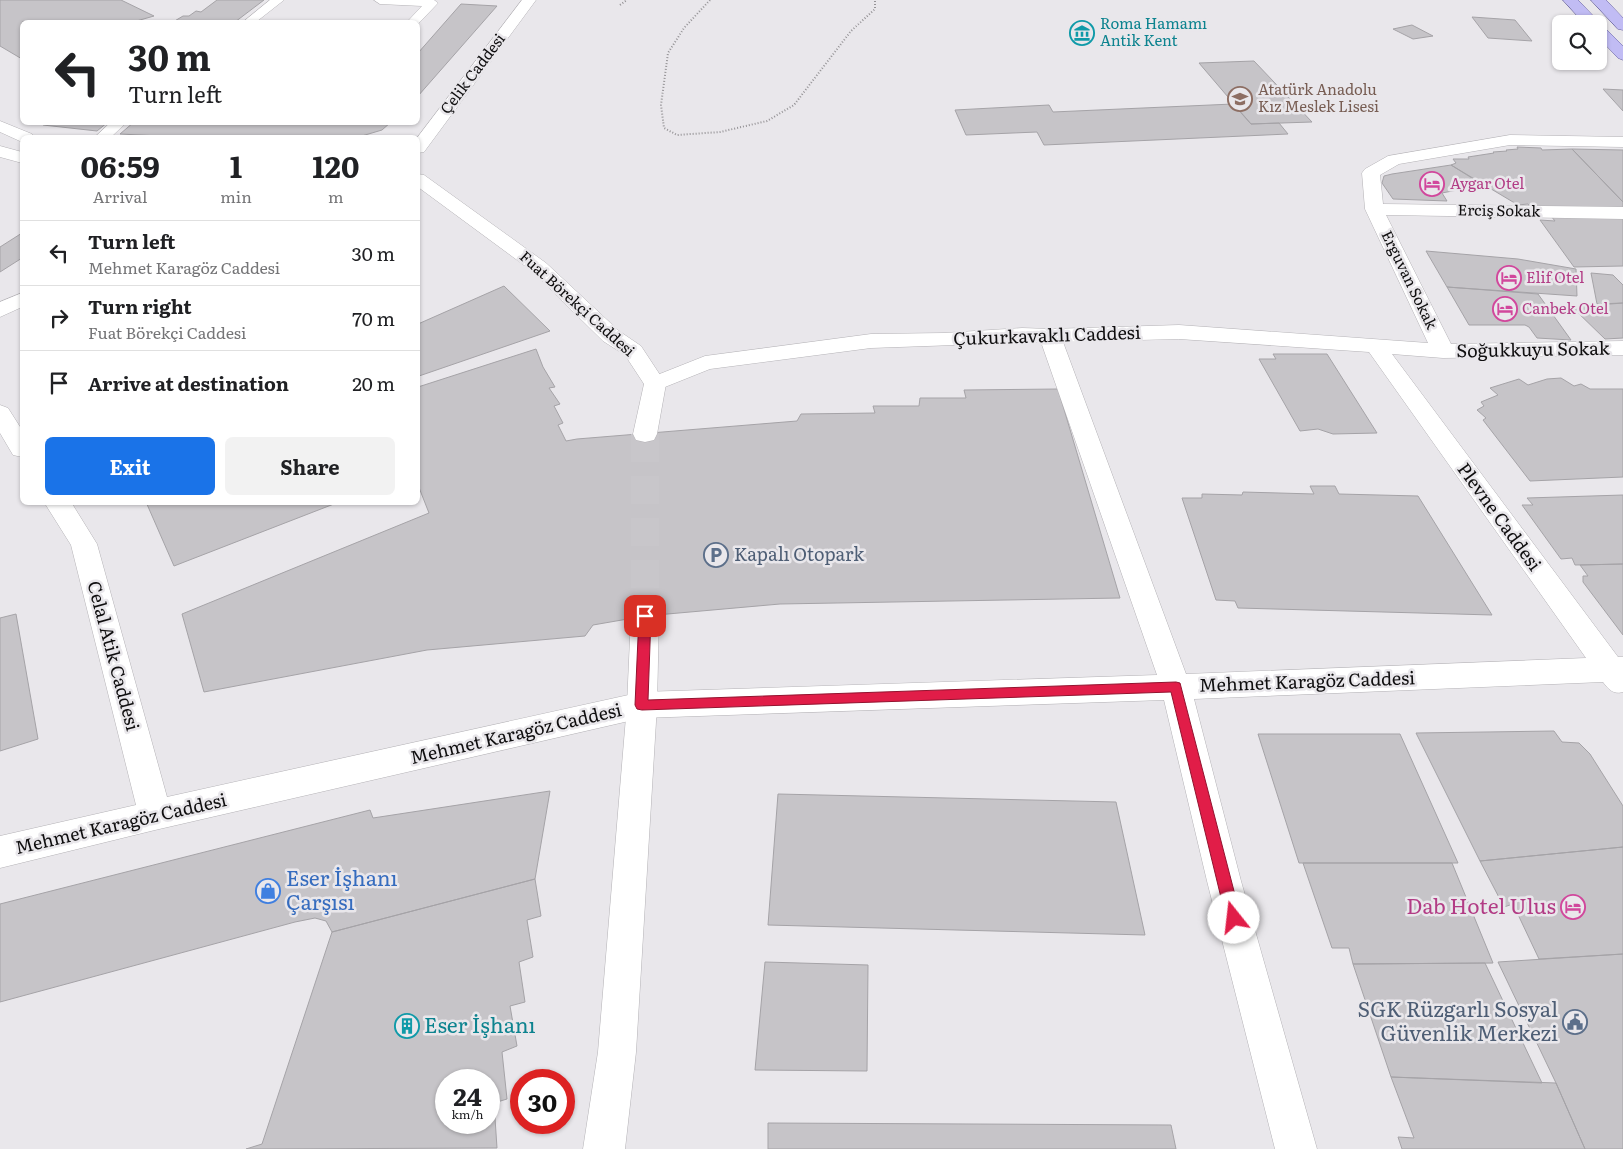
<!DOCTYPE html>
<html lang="en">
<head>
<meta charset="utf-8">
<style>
	:root { --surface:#fff; --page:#f2f2f2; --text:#202124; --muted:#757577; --line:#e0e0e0; --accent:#1a73e8 }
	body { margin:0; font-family:Literata,serif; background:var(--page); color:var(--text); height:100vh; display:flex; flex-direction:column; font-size:19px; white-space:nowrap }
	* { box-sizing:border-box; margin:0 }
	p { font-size:16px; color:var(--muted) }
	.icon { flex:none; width:28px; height:28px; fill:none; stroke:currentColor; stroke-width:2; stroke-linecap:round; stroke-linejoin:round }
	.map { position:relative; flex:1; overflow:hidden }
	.panel { position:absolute; left:20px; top:135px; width:400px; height:370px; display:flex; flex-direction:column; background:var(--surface); border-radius:8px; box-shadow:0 1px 4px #0004 }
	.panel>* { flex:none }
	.top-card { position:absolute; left:20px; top:20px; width:400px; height:105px; border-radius:8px; box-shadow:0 1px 4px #0004; background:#fff; color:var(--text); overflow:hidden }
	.fabs { position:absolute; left:1552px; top:15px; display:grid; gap:10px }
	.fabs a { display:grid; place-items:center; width:55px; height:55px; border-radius:8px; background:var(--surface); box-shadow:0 1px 4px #0004; font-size:25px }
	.speed { position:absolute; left:435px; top:1069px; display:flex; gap:10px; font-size:25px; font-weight:700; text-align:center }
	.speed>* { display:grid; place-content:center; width:65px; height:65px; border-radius:50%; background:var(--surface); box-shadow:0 1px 4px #0004; line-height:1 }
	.speed small { font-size:12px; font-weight:400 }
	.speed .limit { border:8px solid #d22; background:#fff; color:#111 }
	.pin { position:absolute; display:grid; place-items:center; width:42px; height:42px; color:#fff; margin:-21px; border-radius:10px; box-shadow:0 2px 8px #0006 }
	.me { position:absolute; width:55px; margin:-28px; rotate:344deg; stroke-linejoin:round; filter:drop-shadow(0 0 4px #0008) }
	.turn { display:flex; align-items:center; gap:18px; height:105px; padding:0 25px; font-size:22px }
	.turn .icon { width:65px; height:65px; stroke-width:2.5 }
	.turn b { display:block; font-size:35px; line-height:42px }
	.eta { display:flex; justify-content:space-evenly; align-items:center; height:85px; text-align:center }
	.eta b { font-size:30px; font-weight:700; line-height:35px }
	.action { display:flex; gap:10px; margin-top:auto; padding:10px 25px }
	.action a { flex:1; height:58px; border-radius:8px; background:var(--accent); color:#fff; font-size:20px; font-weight:700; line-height:58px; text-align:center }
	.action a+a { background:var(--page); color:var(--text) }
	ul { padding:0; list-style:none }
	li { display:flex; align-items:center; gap:15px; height:65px; padding:0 25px; border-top:1px solid var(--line) }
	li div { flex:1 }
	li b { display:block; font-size:19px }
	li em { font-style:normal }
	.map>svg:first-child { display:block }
</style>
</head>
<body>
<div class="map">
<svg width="1623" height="1149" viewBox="0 0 1623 1149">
	<rect width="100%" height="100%" fill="#e9e7eb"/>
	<!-- building -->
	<path fill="#c6c4c8" stroke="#a5a3a7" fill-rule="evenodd" d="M0,0H121L154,16L133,22H22V59L0,46Z
		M217,0H264L235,22H173L183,16H189L196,11L201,12Z
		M461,4L497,6L418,96V53Z
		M1472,17L1515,20L1532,41L1488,38Z
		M1412,25L1433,36L1413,39L1393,29Z
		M1254,61L1312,122L1251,124L1199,63Z
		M1603,89L1623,90V111Z
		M1233,104L1251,124L1279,123L1288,134L1044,145L1037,132L966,135L955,110L1049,105L1053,112Z
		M46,122H108L97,131L43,125Z
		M134,122H391L382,130L355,138H200L120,134Z
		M1517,147L1541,148L1542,150L1572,149L1623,202V210L1530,207L1528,204L1518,205L1451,165L1456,163L1453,159H1469L1468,157L1494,153L1493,152L1507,151L1506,150L1518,149Z
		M1572,149L1623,150V202Z
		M1451,165L1483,185L1442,193L1447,201L1393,199L1382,183L1384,176L1392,174Z
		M1551,216L1623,217V266L1574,267L1540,220L1555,221Z
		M22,233V258L0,272V247Z
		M1426,251L1518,259L1576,269L1577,296L1447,287Z
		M1591,273L1613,275L1623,285V303L1597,304Z
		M504,286L550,331L419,376L418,374V324Z
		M1447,287L1538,294L1571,340L1537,338L1529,327L1525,325H1469Z
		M1623,303V338L1605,339L1572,307Z
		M536,349L543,367L555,387L549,388L560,404L554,406L563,423L558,425L566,441L577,439L797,421L801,414L875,413L873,406H919L920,398H966L964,390L1058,389L1120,598L780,604L645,616L593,625L585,636L427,650L204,692L182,614L429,513L418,485V387Z
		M1273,354H1327L1377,433L1333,434L1318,429L1300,431L1259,359H1276Z
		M1561,378L1574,386L1581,384L1590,389H1623V477L1530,481L1483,420L1486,418L1477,410L1484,406L1481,402L1498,395L1490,388L1519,379L1528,385L1547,379Z
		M1310,486H1335L1339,494L1418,496L1492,615L1238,608L1235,601L1216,600L1182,498H1202V494L1242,495L1243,492L1314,494Z
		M1623,495V564L1575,565L1572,558L1561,559L1522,505H1533L1527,498Z
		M146,502H339L174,566Z
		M1623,564V635L1583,582V576H1588L1580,565Z
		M16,614L38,739L0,751V618Z
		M1554,731L1562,742L1579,743L1590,754L1623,806V847L1480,861L1416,733Z
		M1258,734H1400L1458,863H1299Z
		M550,791L535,879L332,932L326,921L315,918L295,922L0,1002V904L370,810L373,818Z
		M778,794L1116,802L1145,935L768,925Z
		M1623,847V954L1539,959L1513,904L1504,907L1480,861Z
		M1303,863H1452L1493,963L1353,964L1349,948H1332Z
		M535,879L541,916L527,920L533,957L519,962L525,1002L510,1006L517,1046L502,1052L507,1099L494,1103L497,1148L246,1149L262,1144L332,932ZM446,1080H489V1122H446Z
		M1623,954V1149H1585L1556,1083L1498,962Z
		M765,962L868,965L867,1071L755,1070Z
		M1485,963L1542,1083L1391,1077L1353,964Z
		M1391,1077L1556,1083L1585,1149H1402L1398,1137L1414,1138Z
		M768,1123L1171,1125L1176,1149H768Z"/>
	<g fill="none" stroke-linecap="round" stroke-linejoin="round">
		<!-- secondary-tunnel -->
		<path stroke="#c8c6ca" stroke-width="28" stroke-dasharray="28 14" stroke-linecap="butt" d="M645,434V616"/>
		<defs>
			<path id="lane" d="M270,0H284L256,22H243Z
				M374,0H434L438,3L418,24V22H407L422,6L380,4Z
				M111,122H127L110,138H94Z"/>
			<path id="street" d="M1510,135L1623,137V147L1510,145L1399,164L1380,175L1383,204L1623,207V219L1386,215L1451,344L1623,341V355L1443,358L1392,354L1618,657H1623V692C1614,695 1608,689 1603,682L1194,699L1241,881L1317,1149H1275L1207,881L1164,700L642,718L155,830L0,868V836L136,805L71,545L44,502H71L97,544L167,797L642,692L1157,675L1041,342L871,348L710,369L655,391L647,389L644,384L647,379L705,356L871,334L944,333L1022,328L1050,329L1179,325L1428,343L1365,209L1362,173L1365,169L1388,156ZM1179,339L1369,352L1586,658L1186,674L1063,342Z
				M22,293V307L0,317V302Z
				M0,405L8,408L22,430V457L13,455L0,433Z"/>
			<path id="secondary" d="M522,0H536L424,152L418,153L417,138Z
				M0,121L32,134L34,138H22V142L0,132Z
				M0,146L22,152V163L0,157Z
				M418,174L424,175L546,263L619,331L641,346L666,384L657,434L654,440L645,442L636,440L633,434L644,384L625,355L603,341L532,271L418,187Z
				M645,605L655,608L659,616L657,705L636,1052L625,1149H583L598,1052L627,705L631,616L635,608Z"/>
			<path id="primary" d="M1563,0H1578L1598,21L1600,24L1599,26L1604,27L1623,46V60L1618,58L1599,38V24H1585Z
				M1591,0H1606L1623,18V30L1618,29Z"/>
		</defs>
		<!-- lane casing -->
		<use href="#lane" stroke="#b4b2b6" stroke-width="1"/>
		<!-- street casing -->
		<use href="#street" stroke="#b4b2b6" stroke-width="1"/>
		<!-- secondary casing -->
		<use href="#secondary" stroke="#b4b2b6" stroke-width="1"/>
		<!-- primary casing -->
		<use href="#primary" stroke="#67629f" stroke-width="1"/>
		<!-- path -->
		<path stroke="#959396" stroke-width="2" stroke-dasharray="1 2" stroke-linecap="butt" d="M710,0L684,28L668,53L661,105L664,128L677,135L720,132L767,121L794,105L851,31L875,9V0
			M620,5L627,0"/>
		<!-- lane -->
		<use href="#lane" fill="#fff" fill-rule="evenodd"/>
		<!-- street -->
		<use href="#street" fill="#fff" fill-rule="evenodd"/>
		<!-- secondary -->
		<use href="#secondary" fill="#fff" fill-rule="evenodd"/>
		<!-- primary -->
		<use href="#primary" fill="#c1bcf4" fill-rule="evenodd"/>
	</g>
	<!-- route -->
	<path fill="#e11d48" stroke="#92132f" d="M645,611L651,616L648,700L1176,682L1180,683L1241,918L1239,923L1234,925L1229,923L1226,918L1171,692L642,710L637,709L635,705L639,616Z"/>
	<!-- icons -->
	<defs>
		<symbol id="museum-ring" viewBox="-11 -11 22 22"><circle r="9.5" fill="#e9e7eb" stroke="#0f9aa8" stroke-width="1.5"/><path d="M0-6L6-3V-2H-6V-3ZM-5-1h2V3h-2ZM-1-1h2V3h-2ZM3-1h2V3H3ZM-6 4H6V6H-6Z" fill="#0f9aa8"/></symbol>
		<symbol id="school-ring" viewBox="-11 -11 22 22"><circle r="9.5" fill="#e9e7eb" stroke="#8d6e63" stroke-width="1.5"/><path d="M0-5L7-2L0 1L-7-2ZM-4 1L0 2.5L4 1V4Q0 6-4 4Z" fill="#8d6e63"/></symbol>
		<symbol id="hotel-ring" viewBox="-11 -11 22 22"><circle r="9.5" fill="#e9e7eb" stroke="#d1479c" stroke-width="1.5"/><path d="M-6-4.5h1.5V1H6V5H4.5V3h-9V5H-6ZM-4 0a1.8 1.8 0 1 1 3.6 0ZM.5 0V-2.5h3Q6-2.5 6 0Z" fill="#d1479c"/></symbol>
		<symbol id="parking-ring" viewBox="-11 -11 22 22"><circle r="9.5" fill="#e9e7eb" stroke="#5c6f8a" stroke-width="1.5"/><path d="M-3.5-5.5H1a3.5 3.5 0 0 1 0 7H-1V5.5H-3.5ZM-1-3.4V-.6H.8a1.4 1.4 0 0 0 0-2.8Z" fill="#5c6f8a"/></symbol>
		<symbol id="shop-ring" viewBox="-11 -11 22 22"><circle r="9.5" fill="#e9e7eb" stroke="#3f7fe0" stroke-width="1.5"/><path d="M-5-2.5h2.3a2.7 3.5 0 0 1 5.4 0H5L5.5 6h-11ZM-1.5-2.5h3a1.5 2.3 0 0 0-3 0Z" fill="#3f7fe0"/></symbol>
		<symbol id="civic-ring" viewBox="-11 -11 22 22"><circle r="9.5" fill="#e9e7eb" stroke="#5c6f8a" stroke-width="1.5"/><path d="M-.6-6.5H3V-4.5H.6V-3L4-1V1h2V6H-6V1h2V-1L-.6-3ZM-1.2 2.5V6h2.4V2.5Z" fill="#5c6f8a"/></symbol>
		<symbol id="building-ring" viewBox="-11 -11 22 22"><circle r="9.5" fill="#e9e7eb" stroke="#0f9aa8" stroke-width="1.5"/><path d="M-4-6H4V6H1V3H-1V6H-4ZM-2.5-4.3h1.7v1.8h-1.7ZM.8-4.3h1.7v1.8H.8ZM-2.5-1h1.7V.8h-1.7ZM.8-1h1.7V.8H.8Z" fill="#0f9aa8"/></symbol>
	</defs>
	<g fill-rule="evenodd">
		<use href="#museum-ring" x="1068" y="19" width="28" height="28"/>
		<use href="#school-ring" x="1226" y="85" width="28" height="28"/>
		<use href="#hotel-ring" x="1418" y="170" width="28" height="28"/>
		<use href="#hotel-ring" x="1495" y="264" width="28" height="28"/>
		<use href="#hotel-ring" x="1491" y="295" width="28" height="28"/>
		<use href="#parking-ring" x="702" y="541" width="28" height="28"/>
		<use href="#shop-ring" x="254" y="877" width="28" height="28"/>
		<use href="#hotel-ring" x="1559" y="893" width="28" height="28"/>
		<use href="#civic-ring" x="1561" y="1008" width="28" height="28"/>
		<use href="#building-ring" x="393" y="1012" width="28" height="28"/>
	</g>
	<g text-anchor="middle" stroke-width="5" stroke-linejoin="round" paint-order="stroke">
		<!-- far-culture labels -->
		<g font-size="15" fill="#0d838f" stroke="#e9e7eb" text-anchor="start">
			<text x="1100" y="29">Roma Hamamı<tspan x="1100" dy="17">Antik Kent</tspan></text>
		</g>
		<!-- far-street labels -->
		<g font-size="15" fill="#0f0e0f" stroke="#e9e7eb">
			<text transform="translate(473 74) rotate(-53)" y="5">Çelik Caddesi</text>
			<text transform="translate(1499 211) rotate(1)" y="5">Erciş Sokak</text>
			<text transform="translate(1409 280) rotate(64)" y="5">Erguvan Sokak</text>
			<text transform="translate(577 304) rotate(42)" y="5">Fuat Börekçi Caddesi</text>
		</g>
		<!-- far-education labels -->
		<g font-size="15" fill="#785e54" stroke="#e9e7eb" text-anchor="start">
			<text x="1258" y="95">Atatürk Anadolu<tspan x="1258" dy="17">Kız Meslek Lisesi</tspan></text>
		</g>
		<!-- far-hotel labels -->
		<g font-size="15" fill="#b23c85" stroke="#e9e7eb" text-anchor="start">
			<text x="1450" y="189">Aygar Otel</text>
			<text x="1526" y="283">Elif Otel</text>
			<text x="1522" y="314">Canbek Otel</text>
		</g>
		<!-- street labels -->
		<g font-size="18" fill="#0f0e0f" stroke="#e9e7eb">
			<text transform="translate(1047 336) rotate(-2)" y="6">Çukurkavaklı Caddesi</text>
			<text transform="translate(1533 350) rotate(-1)" y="6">Soğukkuyu Sokak</text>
			<text transform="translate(1499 517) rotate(54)" y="6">Plevne Caddesi</text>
			<text transform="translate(113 656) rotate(75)" y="6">Celal Atik Caddesi</text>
			<text transform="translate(1307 682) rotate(-2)" y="6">Mehmet Karagöz Caddesi</text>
			<text transform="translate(516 734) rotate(-13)" y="6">Mehmet Karagöz Caddesi</text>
			<text transform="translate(121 824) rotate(-13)" y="6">Mehmet Karagöz Caddesi</text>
		</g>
		<!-- service labels -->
		<g font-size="18" fill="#4e5e75" stroke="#e9e7eb" text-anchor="start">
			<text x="734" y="561">Kapalı Otopark</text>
		</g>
		<!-- near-shop labels -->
		<g font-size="21" fill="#366cbe" stroke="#e9e7eb" text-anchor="start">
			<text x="286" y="886">Eser İşhanı<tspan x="286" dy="24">Çarşısı</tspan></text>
		</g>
		<!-- near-hotel labels -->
		<g font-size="21" fill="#b23c85" stroke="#e9e7eb" text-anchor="end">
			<text x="1556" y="914">Dab Hotel Ulus</text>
		</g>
		<!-- near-service labels -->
		<g font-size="21" fill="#4e5e75" stroke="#e9e7eb" text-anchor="end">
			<text x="1558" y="1017">SGK Rüzgarlı Sosyal<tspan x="1558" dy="24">Güvenlik Merkezi</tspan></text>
		</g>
		<!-- near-culture labels -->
		<g font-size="21" fill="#0d838f" stroke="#e9e7eb" text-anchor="start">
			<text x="424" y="1033">Eser İşhanı</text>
		</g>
	</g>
</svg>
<div class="fabs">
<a><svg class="icon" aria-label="search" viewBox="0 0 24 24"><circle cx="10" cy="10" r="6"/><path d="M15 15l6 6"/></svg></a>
</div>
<div class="speed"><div>24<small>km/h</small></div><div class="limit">30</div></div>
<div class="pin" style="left:645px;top:616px;background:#d93025"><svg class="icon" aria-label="arrive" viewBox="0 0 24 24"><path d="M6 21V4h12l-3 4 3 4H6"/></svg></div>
<svg class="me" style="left:1234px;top:918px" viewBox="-20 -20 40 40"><circle r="19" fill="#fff"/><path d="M0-13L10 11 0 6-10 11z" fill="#e11d48"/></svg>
<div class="top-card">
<div class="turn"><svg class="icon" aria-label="left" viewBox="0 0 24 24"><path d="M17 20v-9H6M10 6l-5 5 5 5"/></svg><div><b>30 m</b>Turn left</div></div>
</div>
<section class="panel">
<div class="eta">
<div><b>06:59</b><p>Arrival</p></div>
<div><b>1</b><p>min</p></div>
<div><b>120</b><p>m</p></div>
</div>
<ul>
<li><svg class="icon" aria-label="left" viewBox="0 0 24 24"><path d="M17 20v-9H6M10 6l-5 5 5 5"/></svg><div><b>Turn left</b><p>Mehmet Karagöz Caddesi</p></div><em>30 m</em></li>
<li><svg class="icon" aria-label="right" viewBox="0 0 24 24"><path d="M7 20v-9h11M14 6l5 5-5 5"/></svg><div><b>Turn right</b><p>Fuat Börekçi Caddesi</p></div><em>70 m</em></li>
<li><svg class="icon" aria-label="arrive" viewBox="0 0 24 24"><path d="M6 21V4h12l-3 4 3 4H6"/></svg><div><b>Arrive at destination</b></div><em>20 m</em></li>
</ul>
<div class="action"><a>Exit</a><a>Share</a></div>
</section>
</div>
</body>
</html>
